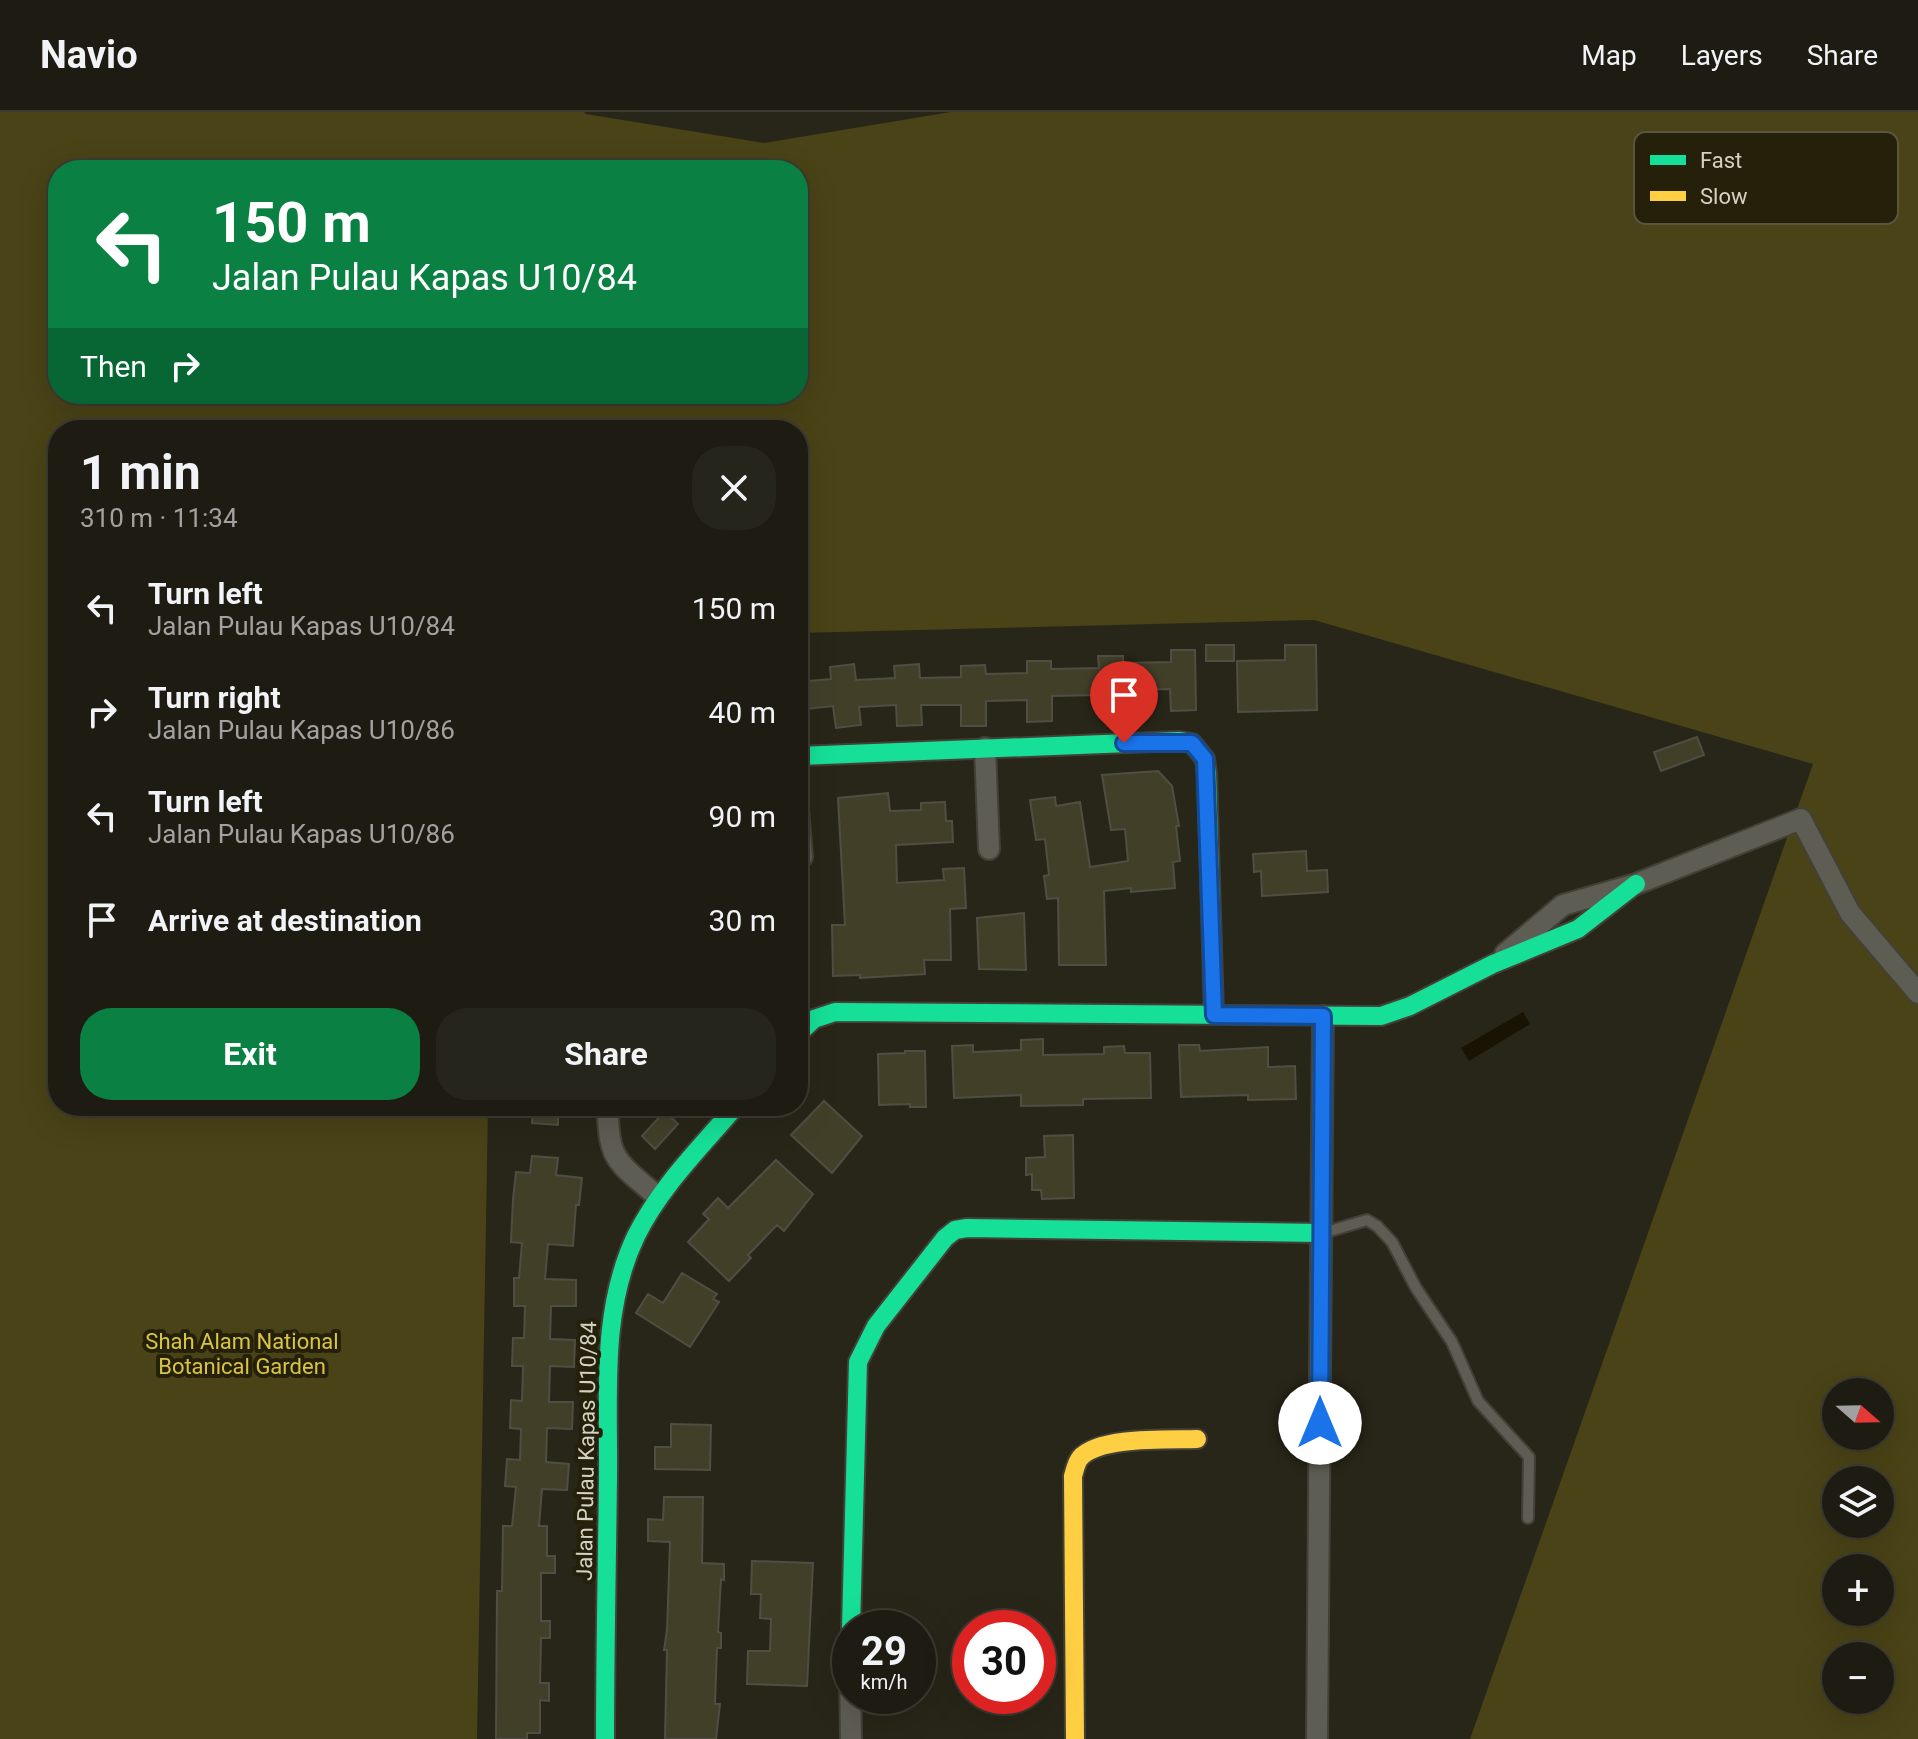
<!DOCTYPE html>
<html lang="en">
<head>
<meta charset="utf-8">
<style>
	:root { --surface:#1e1c12; --page:#26251b; --text:#f1f3f6; --muted:#a1a19f; --line:#3c3a32; --accent:#0b8043 }
	body { margin:0; font-family:Roboto,sans-serif; background:var(--page); color:var(--text); height:100vh; display:flex; flex-direction:column; font-size:30px; white-space:nowrap }
	* { box-sizing:border-box; margin:0 }
	p { font-size:26px; color:var(--muted) }
	.icon { flex:none; width:44px; height:44px; fill:none; stroke:currentColor; stroke-width:2; stroke-linecap:round; stroke-linejoin:round }
	.map { position:relative; flex:1; overflow:hidden }
	.panel { position:absolute; left:48px; top:308px; width:760px; height:696px; display:flex; flex-direction:column; background:var(--surface); border-radius:32px; box-shadow:0 8px 32px #0002,0 0 0 2px var(--line) }
	.panel>* { flex:none }
	.banner { position:absolute; left:48px; top:48px; width:760px; height:244px; border-radius:32px; box-shadow:0 8px 32px #0002,0 0 0 2px var(--line); background:#0b8043; color:#fff; overflow:hidden }
	.needle { width:52px; rotate:110deg }
	.buttons { position:absolute; left:1822px; top:1266px; display:grid; gap:16px }
	.buttons a { display:grid; place-items:center; width:72px; height:72px; border-radius:50%; background:var(--surface); box-shadow:0 8px 32px #0002,0 0 0 2px var(--line); font-size:40px }
	.speed { position:absolute; left:832px; top:1498px; display:flex; gap:16px; font-size:40px; font-weight:700; text-align:center }
	.speed>* { display:grid; place-content:center; width:104px; height:104px; border-radius:50%; background:var(--surface); box-shadow:0 8px 32px #0002,0 0 0 2px var(--line); line-height:1 }
	.speed small { font-size:20px; font-weight:400 }
	.speed .limit { border:12px solid #d22; background:#fff; color:#111 }
	.pin { position:absolute; display:grid; place-items:center; width:68px; height:68px; color:#fff; margin:-82px -34px; border-radius:50% 50% 50% 0; rotate:-45deg; box-shadow:0 0 8px #0007 }
	.pin .icon { rotate:45deg }
	.me { position:absolute; width:88px; margin:-44px; rotate:0deg; stroke-linejoin:round; filter:drop-shadow(0 0 6px #0008) }
	.turn { display:flex; align-items:center; gap:28px; height:168px; padding:0 32px; font-size:36px }
	.turn .icon { width:104px; height:104px; stroke-width:2.5 }
	.turn b { display:block; font-size:56px; line-height:68px }
	.then { display:flex; align-items:center; height:76px; padding:0 32px; background:#0003; gap:16px; font-size:30px }
	.round { display:grid; place-items:center; flex:none; width:84px; height:84px; border-radius:32px; background:var(--page) }
	.overview { display:flex; align-items:center; justify-content:space-between; height:136px; padding:0 32px }
	h1 { font-size:48px; font-weight:700; line-height:60px }
	.cta { display:flex; gap:16px; margin-top:auto; padding:16px 32px }
	.cta a { flex:1; height:92px; border-radius:32px; background:var(--accent); color:#fff; font-size:32px; font-weight:700; line-height:92px; text-align:center }
	.cta a+a { background:var(--page); color:var(--text) }
	ul { padding:0; list-style:none }
	li { display:flex; align-items:center; gap:24px; height:104px; padding:0 32px }
	li div { flex:1 }
	li b { display:block; font-size:30px }
	li em { font-style:normal }
	header { display:flex; align-items:center; gap:48px; box-sizing:border-box; height:112px; padding:0 40px; background:var(--surface); border-bottom:2px solid var(--line) }
	header strong { font-size:38px }
	nav { display:flex; gap:44px; margin-inline-start:auto; font-size:28px }
	.map>svg:first-child { display:block }
</style>
</head>
<body>
<header>
<strong>Navio</strong>
<nav><a>Map</a><a>Layers</a><a>Share</a></nav>
</header>
<div class="map">
<svg width="1918" height="1627" viewBox="0 0 1918 1627">
	<rect width="100%" height="100%" fill="#282618"/>
	<!-- green -->
	<path fill="#4a4317" fill-rule="evenodd" d="M0,0H584L586,2L764,31L951,0H1918V1627H1470L1813,652L1314,508L798,521V318H58V994H488L477,1627H0ZM58,58H798V282H58ZM1836,1280H1880V1324H1836ZM1836,1368H1880V1412H1836ZM1836,1456H1880V1500H1836ZM1836,1544H1880V1588H1836Z"/>
	<!-- water -->
	<path fill="#181302" d="M1523,900L1530,912L1469,949L1461,936Z"/>
	<!-- building -->
	<path fill="#423f29" stroke="#504e43" stroke-width="2" d="M1206,533H1234V549H1206Z
		M1285,533H1316L1317,598L1238,600L1237,549L1285,548Z
		M1171,538H1195L1196,598L1171,599L1170,577L1123,578L1124,605H1099L1098,583L1052,584V609L1027,610V588L986,589V614H961V593H921L922,613L897,614L896,593L859,595L861,613L836,616L833,594L798,598V570L831,567L830,555L854,552L856,568L895,566L894,554L919,552L920,566L961,565V554L985,553L986,562L1027,561V549H1051V557L1099,556L1098,544H1123V551L1171,550Z
		M1697,625L1704,643L1661,659L1654,640Z
		M1158,659L1172,674L1179,714H1176L1180,749L1173,750L1175,776L1131,780V776L1104,779L1106,853H1059L1058,786L1047,787L1044,764L1049,763L1045,727L1036,728L1030,688L1055,685L1056,694L1080,690L1090,755L1128,749L1125,717L1111,718L1102,663Z
		M888,681L890,699L921,698V691L945,690L946,709H952L953,730L896,733L897,771L944,768L943,757L964,756L966,796L950,797L951,848H924L925,862L860,866V863L833,864L832,813H845L838,686Z
		M1306,739L1307,759L1327,758L1328,780L1262,784L1261,759L1254,760L1253,742Z
		M1024,801L1026,858L979,857L977,806Z
		M1043,927V943L1104,942V935L1124,934L1125,941H1150L1151,986L1083,987V993L1021,994V983L954,986L952,934L973,933V940L1021,938V928Z
		M1179,933H1199L1200,939L1268,935V955L1295,954L1296,987L1248,988V983L1181,985Z
		M905,939H925L926,995H910V992L879,993L878,942L905,941Z
		M824,989L862,1024L832,1061L791,1023Z
		M533,994H558V1013L532,1011Z
		M665,999L678,1012L655,1037L642,1024Z
		M1073,1023L1074,1086L1042,1087L1041,1078H1032V1062L1026,1063V1046L1045,1045L1044,1024Z
		M532,1044L558,1046L556,1063L582,1066L579,1093H576L573,1134L548,1132L545,1167L576,1168V1194H551L550,1227L575,1228L574,1255L550,1254L549,1290H573L572,1317L547,1316L546,1350L569,1352L567,1378L542,1377L539,1414H547V1444H555V1461H541V1509H550V1526H541L540,1571H549V1589L540,1588V1621H527V1627H496L497,1479H502L503,1414H512L516,1375L505,1374L507,1347L520,1348L521,1317L510,1316L511,1288L522,1289L523,1254H512L513,1226H524L525,1194H514V1166H519L522,1131L511,1130L513,1087L516,1060L530,1061Z
		M776,1048L813,1082L784,1119L777,1113L748,1143L751,1146L729,1169L688,1130L709,1107L703,1102L718,1086L728,1096Z
		M682,1161L717,1182L713,1187L719,1190L690,1235L636,1201L648,1182L663,1191Z
		M671,1312L711,1313L710,1358L655,1357V1335H671Z
		M664,1385H703L702,1451L724,1452V1468L721,1467L718,1520L721,1521V1536H717L715,1592H720L716,1627H665L667,1538H664L667,1518L670,1430L648,1429V1407L663,1408Z
		M752,1449L813,1451L807,1574L747,1572L748,1539H770L771,1507L760,1506L761,1482H751Z"/>
	<g fill="none" stroke-linecap="round" stroke-linejoin="round">
		<defs>
			<path id="lane" d="M1323,1121L1367,1108L1377,1114L1392,1130L1416,1176L1452,1230L1478,1289L1529,1345L1528,1406"/>
			<path id="street" d="M985,636L989,737
				M798,697L802,745
				M1505,842L1563,793L1636,772L1801,707L1850,801L1918,881
				M608,994C607,1049 619,1051 658,1085
				M850,1562L851,1627
				M1317,1627L1323,904"/>
			<path id="fast" d="M798,644L1179,629L1192,631L1205,647L1207,662L1214,903
				M798,922L814,907L835,900L1381,904L1410,894L1493,852L1578,817L1636,772
				M851,1516L858,1250L876,1214L945,1126L955,1118L967,1116L1322,1121
				M605,1627C605,1539 607,1452 608,1365C609,1284 600,1199 636,1124C660,1075 701,1035 736,994"/>
			<path id="slow" d="M1075,1627L1073,1364C1075,1358 1076,1351 1080,1346C1099,1324 1169,1328 1197,1327"/>
		</defs>
		<!-- lane casing -->
		<use href="#lane" stroke="#434137" stroke-width="14"/>
		<!-- street casing -->
		<use href="#street" stroke="#434137" stroke-width="24"/>
		<!-- fast casing -->
		<use href="#fast" stroke="#434137" stroke-width="22"/>
		<!-- slow casing -->
		<use href="#slow" stroke="#434137" stroke-width="22"/>
		<!-- lane -->
		<use href="#lane" stroke="#5e5d54" stroke-width="10"/>
		<!-- street -->
		<use href="#street" stroke="#5e5d54" stroke-width="20"/>
		<!-- fast -->
		<use href="#fast" stroke="#16e098" stroke-width="18"/>
		<!-- slow -->
		<use href="#slow" stroke="#ffcf43" stroke-width="18"/>
	</g>
	<g fill="none" stroke-linecap="round" stroke-linejoin="round">
		<defs>
			<path id="route" d="M1124,631H1192L1205,647L1214,903L1323,904L1320,1311"/>
		</defs>
		<!-- route casing -->
		<use href="#route" stroke="#114b97" stroke-width="20"/>
		<!-- route -->
		<use href="#route" stroke="#1a73e8" stroke-width="14"/>
	</g>
	<g text-anchor="middle" stroke-width="8" stroke-linejoin="round" paint-order="stroke">
		<!-- park labels -->
		<g font-size="22" fill="#dac542" stroke="#242009">
			<text x="242" y="1237">Shah Alam National<tspan x="242" dy="25">Botanical Garden</tspan></text>
		</g>
		<!-- street labels -->
		<g font-size="22" fill="#d4d2c4" stroke="#242009">
			<text transform="translate(586 1339) rotate(-89)" y="8">Jalan Pulau Kapas U10/84</text>
		</g>
	</g>
	<!-- legend -->
	<rect x="1634" y="20" width="264" height="92" rx="12" fill="#242009" stroke="#595541" stroke-width="2"/>
	<rect x="1650" y="43" width="36" height="10" fill="#16e098"/>
	<rect x="1650" y="79" width="36" height="10" fill="#ffcf43"/>
	<g font-size="22" fill="#d4d2c4">
		<text x="1700" y="56">Fast</text>
		<text x="1700" y="92">Slow</text>
	</g>
</svg>
<div class="buttons">
<a><svg class="needle" viewBox="-14 -14 28 28"><path d="M0-13l5 13h-10z" fill="#e53935"/><path d="M0 13l5-13h-10z" fill="#a1a19f"/></svg></a>
<a><svg class="icon" aria-label="layers" viewBox="0 0 24 24"><path d="M12 4l9 5-9 5-9-5zM3 14l9 5 9-5"/></svg></a>
<a>+</a>
<a>−</a>
</div>
<div class="speed"><div>29<small>km/h</small></div><div class="limit">30</div></div>
<div class="pin" style="left:1124px;top:631px;background:#d93025"><svg class="icon" aria-label="arrive" viewBox="0 0 24 24"><path d="M6 21V4h12l-3 4 3 4H6"/></svg></div>
<svg class="me" style="left:1320px;top:1311px" viewBox="-20 -20 40 40"><circle r="19" fill="#fff"/><path d="M0-13L10 11 0 6-10 11z" fill="#1a73e8"/></svg>
<div class="banner">
<div class="turn"><svg class="icon" aria-label="left" viewBox="0 0 24 24"><path d="M17 20v-9H6M10 6l-5 5 5 5"/></svg><div><b>150 m</b>Jalan Pulau Kapas U10/84</div></div>
<div class="then">Then<svg class="icon" aria-label="right" viewBox="0 0 24 24"><path d="M7 20v-9h11M14 6l5 5-5 5"/></svg></div>
</div>
<section class="panel">
<div class="overview"><div><h1>1 min</h1><p>310 m · 11:34</p></div><a class="round"><svg class="icon" aria-label="close" viewBox="0 0 24 24"><path d="M6 6l12 12M18 6L6 18"/></svg></a></div>
<ul>
<li><svg class="icon" aria-label="left" viewBox="0 0 24 24"><path d="M17 20v-9H6M10 6l-5 5 5 5"/></svg><div><b>Turn left</b><p>Jalan Pulau Kapas U10/84</p></div><em>150 m</em></li>
<li><svg class="icon" aria-label="right" viewBox="0 0 24 24"><path d="M7 20v-9h11M14 6l5 5-5 5"/></svg><div><b>Turn right</b><p>Jalan Pulau Kapas U10/86</p></div><em>40 m</em></li>
<li><svg class="icon" aria-label="left" viewBox="0 0 24 24"><path d="M17 20v-9H6M10 6l-5 5 5 5"/></svg><div><b>Turn left</b><p>Jalan Pulau Kapas U10/86</p></div><em>90 m</em></li>
<li><svg class="icon" aria-label="arrive" viewBox="0 0 24 24"><path d="M6 21V4h12l-3 4 3 4H6"/></svg><div><b>Arrive at destination</b></div><em>30 m</em></li>
</ul>
<div class="cta"><a>Exit</a><a>Share</a></div>
</section>
</div>
</body>
</html>
